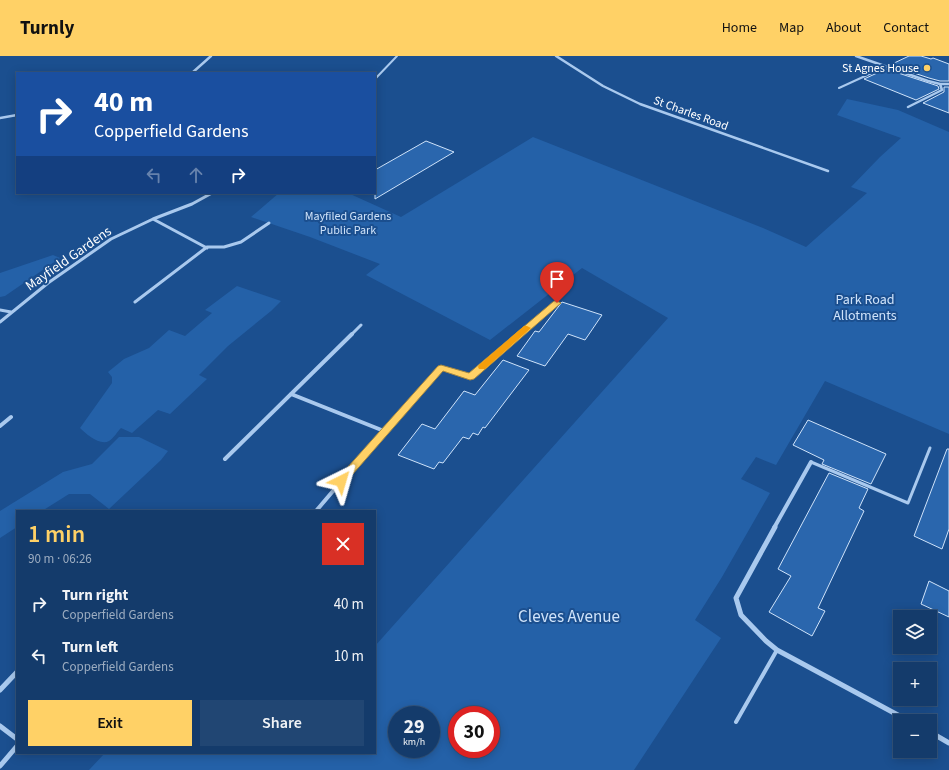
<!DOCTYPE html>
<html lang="en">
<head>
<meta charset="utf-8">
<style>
	:root { --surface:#143b6b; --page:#214673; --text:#f1f3f6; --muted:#9dadc1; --line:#33557e; --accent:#ffd166 }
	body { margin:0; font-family:"Source Sans 3",sans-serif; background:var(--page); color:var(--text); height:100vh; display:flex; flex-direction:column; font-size:15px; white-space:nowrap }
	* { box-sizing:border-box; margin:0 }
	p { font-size:13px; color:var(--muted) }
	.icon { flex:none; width:22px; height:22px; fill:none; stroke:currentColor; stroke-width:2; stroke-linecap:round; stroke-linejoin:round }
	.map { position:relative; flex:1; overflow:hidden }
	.drawer { position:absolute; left:16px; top:454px; width:360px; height:244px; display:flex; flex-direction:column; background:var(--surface); border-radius:0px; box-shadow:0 2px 10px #0003,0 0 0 1px var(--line) }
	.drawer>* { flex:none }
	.banner { position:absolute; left:16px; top:16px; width:360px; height:122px; border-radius:0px; box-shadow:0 2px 10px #0003,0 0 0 1px var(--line); background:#1a4fa0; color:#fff; overflow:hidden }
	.buttons { position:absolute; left:893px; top:554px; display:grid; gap:8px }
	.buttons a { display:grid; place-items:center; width:44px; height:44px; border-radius:0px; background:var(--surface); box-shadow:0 2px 10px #0003,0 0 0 1px var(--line); font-size:20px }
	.speed { position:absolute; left:388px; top:650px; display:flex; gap:8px; font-size:20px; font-weight:700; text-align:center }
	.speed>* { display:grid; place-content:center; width:52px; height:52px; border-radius:50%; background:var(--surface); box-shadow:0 2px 10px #0003,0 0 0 1px var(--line); line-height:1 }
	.speed small { font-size:10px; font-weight:400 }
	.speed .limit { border:6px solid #d22; background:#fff; color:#111 }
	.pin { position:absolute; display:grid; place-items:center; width:34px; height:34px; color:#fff; margin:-41px -17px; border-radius:50% 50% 50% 0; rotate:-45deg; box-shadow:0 0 4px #0007 }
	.pin .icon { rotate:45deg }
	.me { position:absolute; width:44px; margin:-22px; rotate:40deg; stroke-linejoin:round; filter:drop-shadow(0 0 3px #0008) }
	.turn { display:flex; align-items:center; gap:14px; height:84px; padding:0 12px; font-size:18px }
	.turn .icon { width:52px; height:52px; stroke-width:2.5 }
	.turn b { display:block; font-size:28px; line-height:34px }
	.lanes { display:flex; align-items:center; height:38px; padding:0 12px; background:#0003; justify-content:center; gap:20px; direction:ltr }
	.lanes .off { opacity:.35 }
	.round { display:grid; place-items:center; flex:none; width:42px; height:42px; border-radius:0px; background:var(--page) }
	.overview { display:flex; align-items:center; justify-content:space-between; height:68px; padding:0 12px }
	h1 { font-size:24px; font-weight:600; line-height:30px; color:var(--accent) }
	.primary-button { display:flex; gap:8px; margin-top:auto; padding:8px 12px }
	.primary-button a { flex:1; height:46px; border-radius:0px; background:var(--accent); color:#111; font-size:16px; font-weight:600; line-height:46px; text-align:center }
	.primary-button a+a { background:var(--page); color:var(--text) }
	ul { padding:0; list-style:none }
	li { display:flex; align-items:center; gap:12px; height:52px; padding:0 12px }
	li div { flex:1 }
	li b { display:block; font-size:15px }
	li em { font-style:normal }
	header { display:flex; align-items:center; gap:24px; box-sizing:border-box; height:56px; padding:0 20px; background:var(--accent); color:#111 }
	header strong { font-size:19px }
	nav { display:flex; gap:22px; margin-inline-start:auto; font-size:14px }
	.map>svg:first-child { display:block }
</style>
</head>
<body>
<header>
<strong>Turnly</strong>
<nav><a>Home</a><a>Map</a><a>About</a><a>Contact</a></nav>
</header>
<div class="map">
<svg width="949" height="714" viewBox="0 0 949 714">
	<rect width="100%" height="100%" fill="#1b4f8f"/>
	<!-- green -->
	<path fill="#2461a8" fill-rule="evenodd" d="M847,43L898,54L949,76V378L825,325L776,409L756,401L741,423L770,437L722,521L695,564L721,582L634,714H89L105,697H375V590L668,262L582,212L490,284L366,219L380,208L310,181L251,161L279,137H348L401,161L533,81L763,172L806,191L867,137L851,131L880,101L901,82L837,59ZM397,659H431V693H397ZM457,659H491V693H457Z
		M53,199L60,202L5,240L0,241V217Z
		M237,230L281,245L271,255L228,290L199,319L207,323L170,358L158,354L132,377L121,372C117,376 114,382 109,385C100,390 86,378 80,372L112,327V321L108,316L124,303L149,292L169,274L185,280L212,257L205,254Z
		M119,381H139L168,395L161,404L109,453L90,438H69L42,455H17V471L0,482V455L63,416L92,408Z"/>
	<!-- building -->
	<path fill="#2a66ad" stroke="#cfe3fa" d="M909,0H921L931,3L933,2L949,8V25H940L929,22L890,9Z
		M886,13L938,30L939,33L916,44L864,23Z
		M944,31H949V57L923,47L944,36Z
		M426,85L454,96L375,143V114Z
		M562,246L602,259L585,284L568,278L545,310L517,300L535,275L539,276Z
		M503,304L529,314L485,372L483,371L478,379L473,377L469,383L463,381L443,407L439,406L434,413L398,399L422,368L435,373L464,335L475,339Z
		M808,364L886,398L871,428L822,408L824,404L793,389Z
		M947,393H949V473L942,493L914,480Z
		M829,417L868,433L859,452L864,455L818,552L825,555L812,580L769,556L791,520L778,513Z
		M929,525L949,535V561L921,548Z"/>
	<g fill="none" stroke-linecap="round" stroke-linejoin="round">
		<!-- lane-far2 -->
		<path stroke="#a9c9ee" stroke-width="2" d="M375,23L397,0
			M839,32L887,10"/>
		<!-- lane-far1 -->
		<path stroke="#a9c9ee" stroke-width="3" d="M811,406L908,447L930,392"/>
		<!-- lane -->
		<path stroke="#a9c9ee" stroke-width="4" d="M736,666L777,594"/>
		<!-- street-far3 -->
		<path stroke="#a9c9ee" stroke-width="2.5" d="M556,0L603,30L640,48L828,115
			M856,0L928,25L940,28H949
			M192,17L211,0
			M908,51L942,34L940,28
			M0,62L17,59"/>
		<!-- street-far2 -->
		<path stroke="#a9c9ee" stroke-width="3" d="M153,163L207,192
			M135,246L207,191H224L241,186L269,167
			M0,254L11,256
			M0,266L48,227L111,183L153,163L192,148L212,137
			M351,279L361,269
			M519,279L557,247"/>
		<!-- street-far1 -->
		<path stroke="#a9c9ee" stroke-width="4" d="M291,338L384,375
			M0,370L11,361
			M225,403L352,278
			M316,455L384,375L441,312L470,321L521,278
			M774,472L811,406"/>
		<!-- street -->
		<path stroke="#a9c9ee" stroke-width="5" d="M775,471L736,542L741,559L766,585L777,594L909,665
			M0,634L17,616
			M0,670L17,683
			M930,676L949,687
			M0,710L17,690"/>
	</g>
	<!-- route -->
	<path fill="#ffd166" stroke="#a68842" d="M554,245H557L561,247L474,323L470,324L443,315L345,427H338L336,425L338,422L438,310L441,309L469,317Z"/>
	<!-- slow -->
	<path fill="#f59e0b" d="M524,270H527L531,272L485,313H479L478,311L479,309Z"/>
	<!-- markers -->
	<circle fill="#ffd166" stroke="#1b4f8f" stroke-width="1.5" cx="927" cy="12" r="4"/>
	<g text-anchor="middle" stroke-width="4" stroke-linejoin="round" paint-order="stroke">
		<!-- far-poi labels -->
		<g font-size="12" fill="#fff" stroke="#1b4f8f" text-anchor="end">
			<text x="919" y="16">St Agnes House</text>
		</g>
		<!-- far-street labels -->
		<g font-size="12" fill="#fff" stroke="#1b4f8f">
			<text transform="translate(691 57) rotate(20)" y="4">St Charles Road</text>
		</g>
		<!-- far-park labels -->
		<g font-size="12" fill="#cfe3fa" stroke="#1b4f8f">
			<text x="348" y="164">Mayfiled Gardens<tspan x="348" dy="14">Public Park</tspan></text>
		</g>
		<!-- street labels -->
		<g font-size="14" fill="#fff" stroke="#1b4f8f">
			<text transform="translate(68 202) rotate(-35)" y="5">Mayfield Gardens</text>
		</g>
		<!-- park labels -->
		<g font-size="14" fill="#cfe3fa" stroke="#1b4f8f">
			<text x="865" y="248">Park Road<tspan x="865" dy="16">Allotments</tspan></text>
		</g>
		<!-- near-park labels -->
		<g font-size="17" fill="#cfe3fa" stroke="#1b4f8f">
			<text x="569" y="566">Cleves Avenue</text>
		</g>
	</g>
</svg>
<div class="buttons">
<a><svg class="icon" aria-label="layers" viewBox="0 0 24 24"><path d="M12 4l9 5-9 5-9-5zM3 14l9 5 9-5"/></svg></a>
<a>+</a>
<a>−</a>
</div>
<div class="speed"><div>29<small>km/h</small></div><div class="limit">30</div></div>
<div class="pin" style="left:557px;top:247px;background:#d93025"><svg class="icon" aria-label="arrive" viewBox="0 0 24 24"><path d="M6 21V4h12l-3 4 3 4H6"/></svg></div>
<svg class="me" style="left:341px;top:425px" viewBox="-20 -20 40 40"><path d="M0-17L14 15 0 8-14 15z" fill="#ffd166" stroke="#fff" stroke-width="4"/></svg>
<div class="banner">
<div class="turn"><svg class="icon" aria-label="right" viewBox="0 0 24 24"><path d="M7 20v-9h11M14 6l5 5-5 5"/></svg><div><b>40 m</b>Copperfield Gardens</div></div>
<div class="lanes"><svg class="icon off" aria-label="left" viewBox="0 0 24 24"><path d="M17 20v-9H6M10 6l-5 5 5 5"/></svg><svg class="icon off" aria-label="ahead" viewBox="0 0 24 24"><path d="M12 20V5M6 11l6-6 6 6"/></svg><svg class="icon" aria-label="right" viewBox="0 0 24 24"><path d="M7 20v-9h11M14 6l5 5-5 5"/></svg></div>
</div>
<section class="drawer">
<div class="overview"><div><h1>1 min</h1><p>90 m · 06:26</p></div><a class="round" style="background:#d93025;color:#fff"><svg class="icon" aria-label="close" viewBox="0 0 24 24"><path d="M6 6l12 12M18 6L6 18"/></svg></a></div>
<ul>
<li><svg class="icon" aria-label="right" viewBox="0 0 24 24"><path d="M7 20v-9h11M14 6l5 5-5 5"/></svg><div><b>Turn right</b><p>Copperfield Gardens</p></div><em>40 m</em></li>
<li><svg class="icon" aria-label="left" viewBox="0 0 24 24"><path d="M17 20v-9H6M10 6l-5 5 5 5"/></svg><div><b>Turn left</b><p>Copperfield Gardens</p></div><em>10 m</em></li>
</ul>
<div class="primary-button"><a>Exit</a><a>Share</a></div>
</section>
</div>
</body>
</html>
